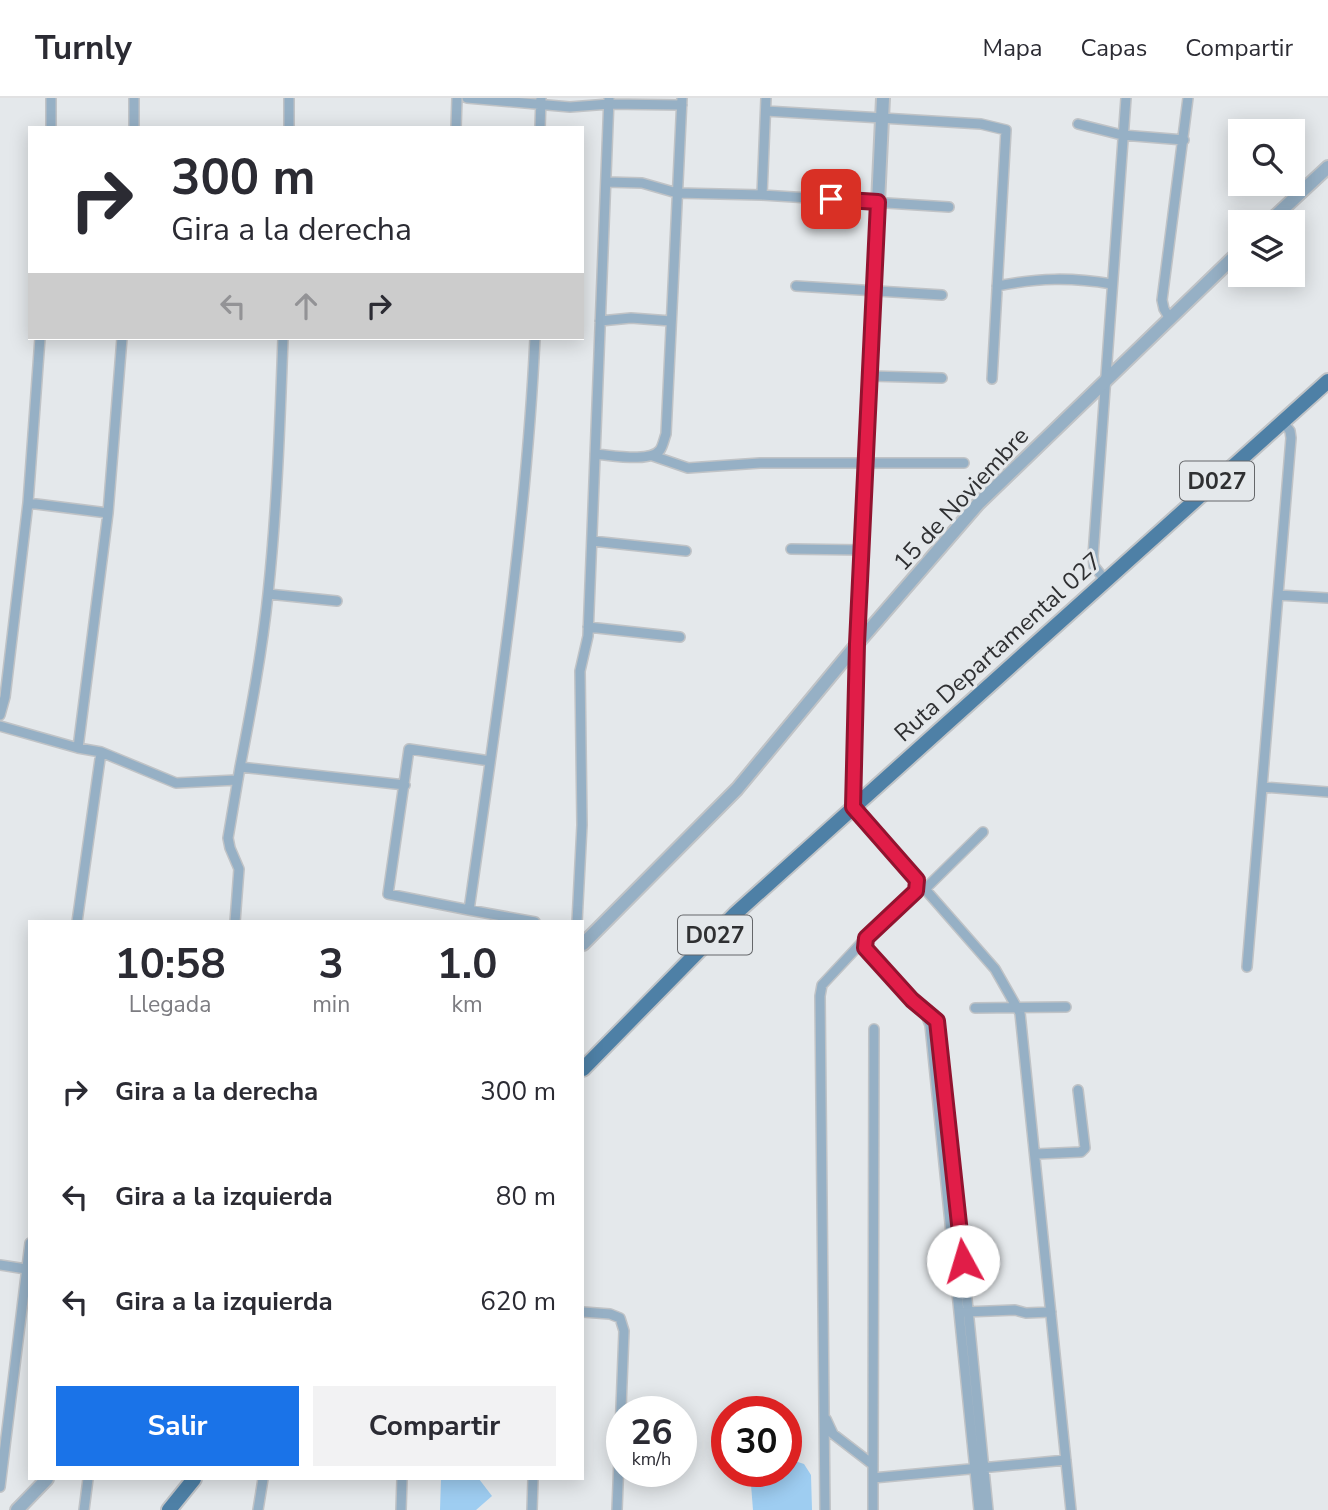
<!DOCTYPE html>
<html lang="es">
<head>
<meta charset="utf-8">
<style>
	:root { --surface:#fff; --page:#f2f2f3; --text:#2b2b33; --muted:#7c7c81; --line:#e1e1e2; --accent:#1a73e8 }
	body { margin:0; font-family:"Nunito Sans",sans-serif; background:var(--page); color:var(--text); height:100vh; display:flex; flex-direction:column; font-size:26px; white-space:nowrap }
	* { box-sizing:border-box; margin:0 }
	p { font-size:23px; color:var(--muted) }
	.icon { flex:none; width:38px; height:38px; fill:none; stroke:currentColor; stroke-width:2; stroke-linecap:round; stroke-linejoin:round }
	.map { position:relative; flex:1; overflow:hidden }
	.sheet { position:absolute; left:28px; top:822px; width:556px; height:560px; display:flex; flex-direction:column; background:var(--surface); border-radius:0px; box-shadow:0 4px 18px #0003 }
	.sheet>* { flex:none }
	.guide { position:absolute; left:28px; top:28px; width:556px; height:214px; border-radius:0px; box-shadow:0 4px 18px #0003; background:#fff; color:var(--text); overflow:hidden }
	.fabs { position:absolute; left:1228px; top:21px; display:grid; gap:14px }
	.fabs a { display:grid; place-items:center; width:77px; height:77px; border-radius:0px; background:var(--surface); box-shadow:0 4px 18px #0003; font-size:35px }
	.speed { position:absolute; left:606px; top:1298px; display:flex; gap:14px; font-size:35px; font-weight:700; text-align:center }
	.speed>* { display:grid; place-content:center; width:91px; height:91px; border-radius:50%; background:var(--surface); box-shadow:0 4px 18px #0003; line-height:1 }
	.speed small { font-size:18px; font-weight:400 }
	.speed .limit { border:10px solid #d22; background:#fff; color:#111 }
	.pin { position:absolute; display:grid; place-items:center; width:60px; height:60px; color:#fff; margin:-30px; border-radius:14px; box-shadow:0 4px 10px #0006 }
	.me { position:absolute; width:77px; margin:-38px; rotate:354deg; stroke-linejoin:round; filter:drop-shadow(0 0 5px #0008) }
	.turn { display:flex; align-items:center; gap:24px; height:147px; padding:0 28px; font-size:32px }
	.turn .icon { width:91px; height:91px; stroke-width:2.5 }
	.turn b { display:block; font-size:49px; line-height:60px }
	.lanes { display:flex; align-items:center; height:66px; padding:0 28px; background:#0003; justify-content:center; gap:35px; direction:ltr }
	.lanes .off { opacity:.35 }
	.eta { display:flex; justify-content:space-evenly; align-items:center; height:119px; text-align:center }
	.eta b { font-size:42px; font-weight:700; line-height:49px }
	.primary-button { display:flex; gap:14px; margin-top:auto; padding:14px 28px }
	.primary-button a { flex:1; height:80px; border-radius:0px; background:var(--accent); color:#fff; font-size:28px; font-weight:700; line-height:80px; text-align:center }
	.primary-button a+a { background:var(--page); color:var(--text) }
	ul { padding:0; list-style:none }
	li { display:flex; align-items:center; gap:21px; height:105px; padding:0 28px }
	li div { flex:1 }
	li b { display:block; font-size:26px }
	li em { font-style:normal }
	header { display:flex; align-items:center; gap:42px; box-sizing:border-box; height:98px; padding:0 35px; background:var(--surface); border-bottom:2px solid var(--line) }
	header strong { font-size:33px }
	nav { display:flex; gap:38px; margin-inline-start:auto; font-size:24px }
	.map>svg:first-child { display:block }
</style>
</head>
<body>
<header>
<strong>Turnly</strong>
<nav><a>Mapa</a><a>Capas</a><a>Compartir</a></nav>
</header>
<div class="map">
<svg width="1328" height="1412" viewBox="0 0 1328 1412">
	<rect width="100%" height="100%" fill="#e4e8eb"/>
	<!-- green -->
	<path fill="#9ecdf1" d="M786,1360L804,1366L811,1377L812,1412H753L750,1374H786Z
		M441,1381H479L492,1398L476,1412H440Z"/>
	<g fill="none" stroke-linecap="round" stroke-linejoin="round">
		<defs>
			<path id="minor" d="M51,0V30
				M467,0L570,9L609,6L682,7
				M766,13L981,26L1006,32L992,281
				M1078,26L1122,37L1184,42
				M134,30V0
				M289,30V0
				M456,30L457,0
				M540,30L541,0
				M606,84L642,85L677,95L762,97L949,109
				M762,97L766,0
				M796,188L942,197
				M997,188C1039,180 1070,179 1112,186
				M1170,221L1164,211L1162,202L1188,0
				M600,223L631,220L671,223
				M283,240C280,325 277,411 268,496C262,554 251,612 240,669L405,687
				M870,278L942,280
				M595,356C611,357 650,365 660,352C663,348 664,341 666,336L682,0
				M653,358L688,370L760,365H964
				M28,405L108,415
				M592,443L686,453
				M791,451L862,452
				M1105,482L1094,468L1093,458L1126,0
				M268,496L337,503
				M1278,497L1328,500
				M588,529L680,539
				M0,617L5,599L28,405L40,240
				M0,628L78,650L101,654L176,685L237,682
				M78,650L108,415L122,240
				M490,663L409,651L388,796L469,812C496,622 526,432 535,240
				M1262,689L1328,694
				M853,709L995,871L1020,915L1071,1412
				M917,782L916,793L866,840L865,850L912,902L932,917L940,931L988,1412
				M925,791L983,734
				M469,812L535,824
				M77,824L101,654
				M235,824L239,771L230,750L228,740L240,669
				M577,824L582,727L580,573L588,538L609,0
				M1247,869L1291,340L1290,333L1283,324
				M975,910L1066,909
				M924,912L930,927L979,1412
				M1036,1056L1081,1054L1085,1050L1078,992
				M0,1167L26,1171
				M583,1214L610,1216L620,1220L624,1233L617,1412
				M965,1214L1015,1212L1026,1215L1051,1214
				M826,1321L833,1336L872,1366
				M873,1380L874,931
				M0,1389L30,1145
				M84,1412L88,1381
				M258,1412L263,1381
				M401,1412L402,1381
				M532,1412L533,1381
				M825,1412L820,898L822,887L865,841
				M873,1412V1380L1066,1362"/>
			<path id="tertiary" d="M1269,124L1328,69
				M853,709L857,546L883,0
				M583,846L737,691L857,546L978,406L1241,152
				M17,1412L47,1381"/>
			<path id="primary" d="M583,971L735,816L1328,283
				M169,1412L194,1381"/>
		</defs>
		<!-- minor casing -->
		<use href="#minor" stroke="#c0c3c6" stroke-width="12"/>
		<!-- tertiary casing -->
		<use href="#tertiary" stroke="#c0c3c6" stroke-width="16"/>
		<!-- primary casing -->
		<use href="#primary" stroke="#c0c3c6" stroke-width="18"/>
		<!-- minor -->
		<use href="#minor" stroke="#96b0c5" stroke-width="9"/>
		<!-- tertiary -->
		<use href="#tertiary" stroke="#96b0c5" stroke-width="12"/>
		<!-- primary -->
		<use href="#primary" stroke="#4e80a6" stroke-width="14"/>
	</g>
	<g fill="none" stroke-linecap="round" stroke-linejoin="round">
		<defs>
			<path id="route" d="M831,101L878,104L857,546L853,709L917,782L916,793L866,840L865,850L912,902L937,923L963,1163"/>
		</defs>
		<!-- route casing -->
		<use href="#route" stroke="#92132f" stroke-width="18"/>
		<!-- route -->
		<use href="#route" stroke="#e11d48" stroke-width="12"/>
	</g>
	<g text-anchor="middle" stroke-width="6" stroke-linejoin="round" paint-order="stroke">
		<!-- shield labels -->
		<g fill="#e4e8eb" stroke="#65676a" stroke-width="2">
			<rect x="1180" y="363.5" width="74" height="39" rx="5"/>
			<rect x="678" y="817.5" width="74" height="39" rx="5"/>
		</g>
		<g font-size="23" font-weight="bold" fill="#2f3032">
			<text x="1217" y="391">D027</text>
			<text x="715" y="845">D027</text>
		</g>
		<!-- street labels -->
		<g font-size="24" fill="#2f3032" stroke="#e4e8eb">
			<text transform="translate(961 401) rotate(-47)" y="8">15 de Noviembre</text>
			<text transform="translate(998 549) rotate(-42)" y="8">Ruta Departamental 027</text>
		</g>
	</g>
</svg>
<div class="fabs">
<a><svg class="icon" aria-label="search" viewBox="0 0 24 24"><circle cx="10" cy="10" r="6"/><path d="M15 15l6 6"/></svg></a>
<a><svg class="icon" aria-label="layers" viewBox="0 0 24 24"><path d="M12 4l9 5-9 5-9-5zM3 14l9 5 9-5"/></svg></a>
</div>
<div class="speed"><div>26<small>km/h</small></div><div class="limit">30</div></div>
<div class="pin" style="left:831px;top:101px;background:#d93025"><svg class="icon" aria-label="arrive" viewBox="0 0 24 24"><path d="M6 21V4h12l-3 4 3 4H6"/></svg></div>
<svg class="me" style="left:963px;top:1163px" viewBox="-20 -20 40 40"><circle r="19" fill="#fff"/><path d="M0-13L10 11 0 6-10 11z" fill="#e11d48"/></svg>
<div class="guide">
<div class="turn"><svg class="icon" aria-label="right" viewBox="0 0 24 24"><path d="M7 20v-9h11M14 6l5 5-5 5"/></svg><div><b>300 m</b>Gira a la derecha</div></div>
<div class="lanes"><svg class="icon off" aria-label="left" viewBox="0 0 24 24"><path d="M17 20v-9H6M10 6l-5 5 5 5"/></svg><svg class="icon off" aria-label="ahead" viewBox="0 0 24 24"><path d="M12 20V5M6 11l6-6 6 6"/></svg><svg class="icon" aria-label="right" viewBox="0 0 24 24"><path d="M7 20v-9h11M14 6l5 5-5 5"/></svg></div>
</div>
<section class="sheet">
<div class="eta">
<div><b>10:58</b><p>Llegada</p></div>
<div><b>3</b><p>min</p></div>
<div><b>1.0</b><p>km</p></div>
</div>
<ul>
<li><svg class="icon" aria-label="right" viewBox="0 0 24 24"><path d="M7 20v-9h11M14 6l5 5-5 5"/></svg><div><b>Gira a la derecha</b></div><em>300 m</em></li>
<li><svg class="icon" aria-label="left" viewBox="0 0 24 24"><path d="M17 20v-9H6M10 6l-5 5 5 5"/></svg><div><b>Gira a la izquierda</b></div><em>80 m</em></li>
<li><svg class="icon" aria-label="left" viewBox="0 0 24 24"><path d="M17 20v-9H6M10 6l-5 5 5 5"/></svg><div><b>Gira a la izquierda</b></div><em>620 m</em></li>
</ul>
<div class="primary-button"><a>Salir</a><a>Compartir</a></div>
</section>
</div>
</body>
</html>
